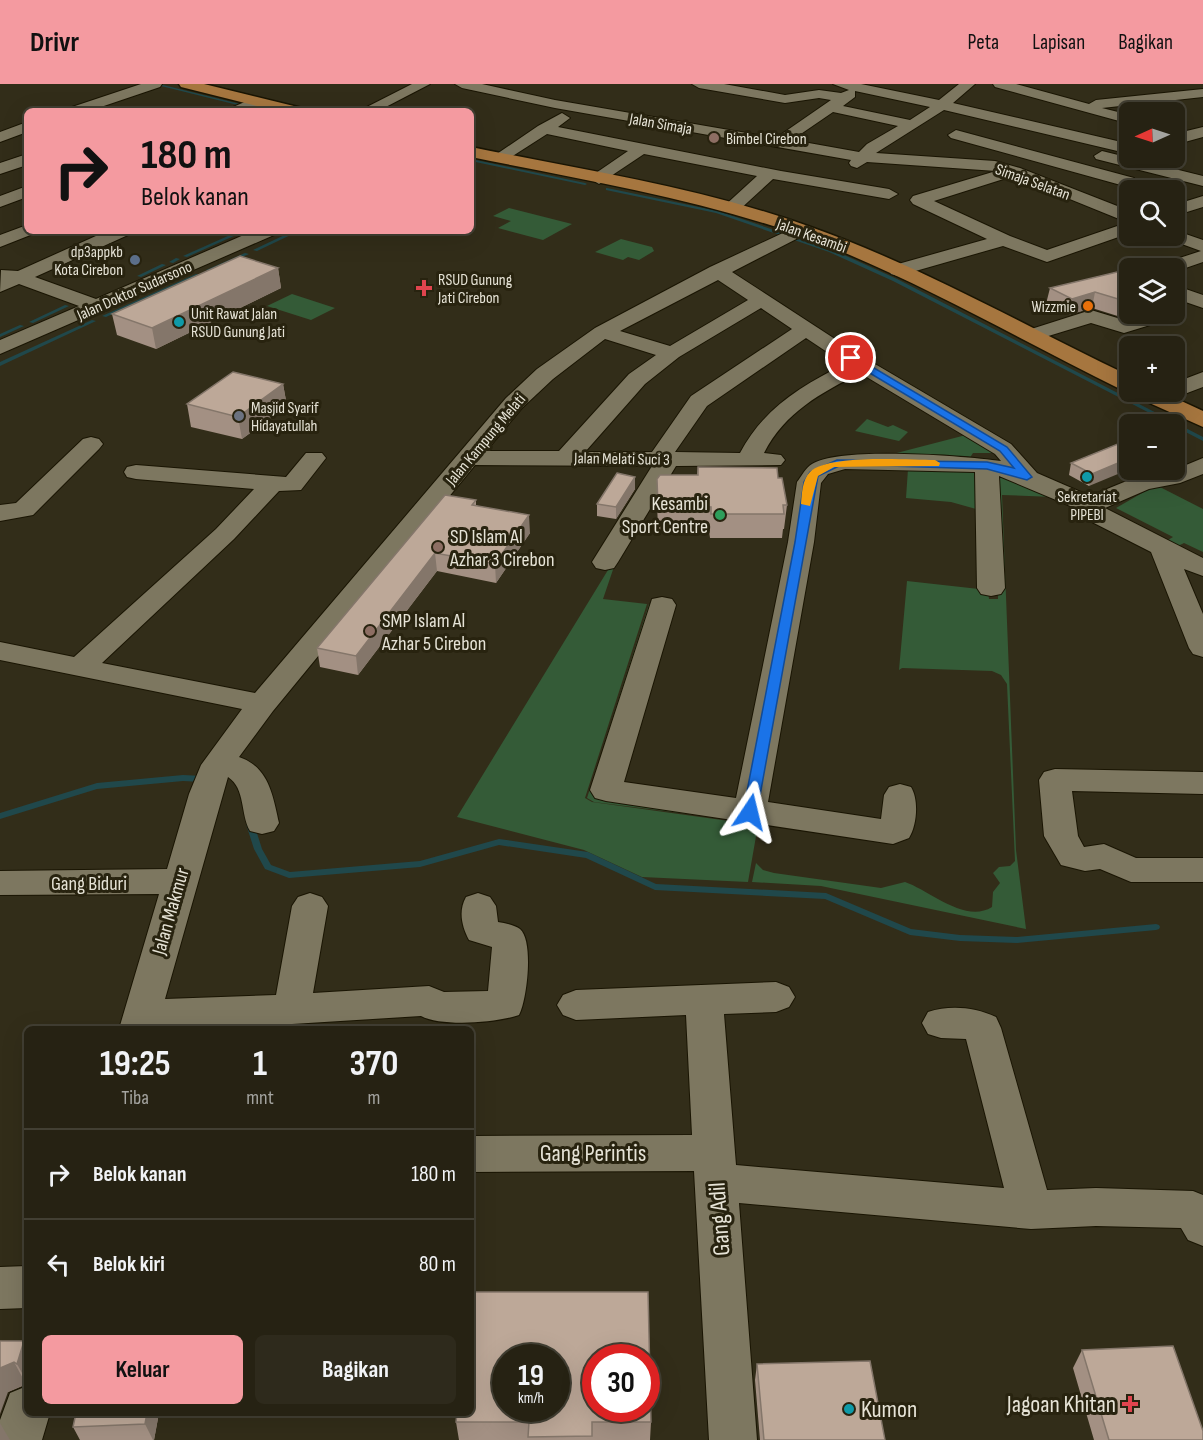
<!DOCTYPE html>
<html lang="id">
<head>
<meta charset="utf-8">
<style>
	:root { --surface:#262213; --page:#2e2a1c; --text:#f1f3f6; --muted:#a4a4a0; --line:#423f33; --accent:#f49aa0 }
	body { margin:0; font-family:"Sofia Sans Condensed",sans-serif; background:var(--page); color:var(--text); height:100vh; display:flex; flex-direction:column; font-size:22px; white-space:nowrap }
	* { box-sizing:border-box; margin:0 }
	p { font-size:20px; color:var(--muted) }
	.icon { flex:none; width:33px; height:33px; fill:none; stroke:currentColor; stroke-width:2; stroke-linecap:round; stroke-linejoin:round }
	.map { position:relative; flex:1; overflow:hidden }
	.panel { position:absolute; left:24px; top:942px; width:450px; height:390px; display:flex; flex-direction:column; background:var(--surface); border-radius:9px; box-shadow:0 6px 24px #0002,0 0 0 2px var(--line) }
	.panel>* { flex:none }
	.hud { position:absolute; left:24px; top:24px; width:450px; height:126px; border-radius:9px; box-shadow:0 6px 24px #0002,0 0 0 2px var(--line); background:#f49aa0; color:#111; overflow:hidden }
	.needle { width:39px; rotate:267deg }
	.buttons { position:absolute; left:1119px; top:18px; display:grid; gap:12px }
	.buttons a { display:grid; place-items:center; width:66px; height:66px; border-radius:9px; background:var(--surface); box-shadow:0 6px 24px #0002,0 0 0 2px var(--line); font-size:30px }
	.speed { position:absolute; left:492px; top:1260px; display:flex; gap:12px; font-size:30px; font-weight:700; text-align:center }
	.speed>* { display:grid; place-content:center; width:78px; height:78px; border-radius:50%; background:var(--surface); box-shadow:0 6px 24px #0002,0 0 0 2px var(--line); line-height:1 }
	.speed small { font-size:15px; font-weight:400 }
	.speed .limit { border:9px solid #d22; background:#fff; color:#111 }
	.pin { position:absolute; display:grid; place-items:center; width:51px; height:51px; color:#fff; margin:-26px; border:3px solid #fff; border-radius:50%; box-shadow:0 2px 6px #0007 }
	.me { position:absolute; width:66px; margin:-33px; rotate:10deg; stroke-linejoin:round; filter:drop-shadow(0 0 4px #0008) }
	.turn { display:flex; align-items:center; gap:21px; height:126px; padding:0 18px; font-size:27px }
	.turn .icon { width:78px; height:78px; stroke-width:2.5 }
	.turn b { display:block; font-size:42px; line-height:51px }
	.eta { display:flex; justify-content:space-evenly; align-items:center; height:102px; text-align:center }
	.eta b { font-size:36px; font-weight:700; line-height:42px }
	.action { display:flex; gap:12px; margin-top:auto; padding:12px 18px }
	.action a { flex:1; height:69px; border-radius:9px; background:var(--accent); color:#111; font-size:24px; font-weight:700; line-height:69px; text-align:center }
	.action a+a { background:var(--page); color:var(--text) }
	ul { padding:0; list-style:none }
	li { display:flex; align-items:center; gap:18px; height:90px; padding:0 18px; border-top:2px solid var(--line) }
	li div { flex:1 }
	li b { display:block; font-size:22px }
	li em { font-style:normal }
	header { display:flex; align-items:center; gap:36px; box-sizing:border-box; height:84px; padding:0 30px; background:var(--accent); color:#111 }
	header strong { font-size:28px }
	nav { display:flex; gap:33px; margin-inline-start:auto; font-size:21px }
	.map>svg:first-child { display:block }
</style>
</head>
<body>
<header>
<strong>Drivr</strong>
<nav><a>Peta</a><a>Lapisan</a><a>Bagikan</a></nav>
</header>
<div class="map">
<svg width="1203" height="1356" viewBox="0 0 1203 1356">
	<rect width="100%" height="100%" fill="#322d19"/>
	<!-- green -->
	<path fill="#345b37" d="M509,124L572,140L543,156L498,144L511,137L493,132Z
		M621,155L652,163L654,167L639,176L628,173L623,176L595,168Z
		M292,210L335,224L311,236L267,222Z
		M867,335L888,343L893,341L908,348L899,357L855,347Z
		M966,351L996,369H973L969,375L885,372Z
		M975,384L976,425L951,418L906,414L908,385Z
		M999,390L1054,413L1002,411L1016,766L1026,845L821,802L752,798L756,779L763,786L774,789L881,804L905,798C929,806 965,840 992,823L993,808L1000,799L993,789L999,783L1010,782L1015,777L1007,600L1001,591L992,587L902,584L899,586L907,497L988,506L989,515H998Z
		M1156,401L1203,425V468L1184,459L1174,464L1163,459L1173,453L1116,424Z
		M619,468L603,515L647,520L585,714L592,718L758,741L748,798L642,793L584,766L457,733Z
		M649,520L652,521L593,707L759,739L594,718L587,714Z"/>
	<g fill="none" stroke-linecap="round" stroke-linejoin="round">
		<!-- stream -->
		<path fill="#20484b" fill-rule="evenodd" d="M153,0H159L268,27H262Z
			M471,75L585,99L587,100L585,101L471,77Z
			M607,104L718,127L833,166L897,195L1203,353V357L1174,342V340H1171L893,197L829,168L716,129L606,106V104Z
			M239,147H245L187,173L183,172Z
			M293,147H299L257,167L253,166Z
			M245,169L249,170L210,187L206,186Z
			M176,174L180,175L173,179L169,178Z
			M162,180L166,181L141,193L137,192Z
			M196,190L200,191L106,233L102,232Z
			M65,221L69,222L33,239L29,238Z
			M92,236L96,237L0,282V278Z
			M20,241L24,242L0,253V250Z
			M183,691L203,692L207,695L203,698L183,697L97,705L0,735V729L97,699Z
			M250,737L254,740L262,765L271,781L290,788L420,777L499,755L588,768L656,800L826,809L911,845L960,851L1017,853L1156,840L1159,841L1160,843L1159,845L1156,846L1017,859L960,857L910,851L825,815L655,806L586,774L499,761L420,783L289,794L265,785L254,765L246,740Z"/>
		<defs>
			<path id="minor" d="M141,0H162L160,3L89,27H67L69,24Z
				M412,0H430L378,27H359Z
				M455,0H482L555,16L776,54L831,16L819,14L785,19L699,4L692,0H724L785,11L819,6L841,9L849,6L833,0H861L939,16L959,0H975L953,19L1130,60V70L944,26L876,69L995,77L1020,84L1130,127V149L1047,178L1003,162L898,192L891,190L889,186L891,182L987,155L913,120L910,116L913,112L996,87L867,78L857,84L851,82L849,79L851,76L555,24L462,4ZM855,7L930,23L910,36L843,22L855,13ZM833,28L898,42L867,60L859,68L792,56ZM1013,92L1124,137L1129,138L1047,166L1010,152L934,117Z
				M993,0H1016L1089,20L1096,16L1203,5V13L1102,24L1130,31V40L995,3Z
				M256,13L263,17C253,28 238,27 224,27Z
				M562,29L570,34L558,43L781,87L889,105L898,110L889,115L773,95L737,128L731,129L722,124L757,92L644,70L599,100L591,95L593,91L628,67L547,50L505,77H493L491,74L538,42Z
				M27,38V48L0,58V48Z
				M1203,43V53L1174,61V50Z
				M956,46L1134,94L1136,98L1128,103L951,54L948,51Z
				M1102,67L1203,92V102L1096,75L1094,72Z
				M27,70V81L0,90V79Z
				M27,102V113L0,123V112Z
				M1203,112V123L1174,132V121Z
				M27,141V147H35L33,150L0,163V151Z
				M800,141L806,142L809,146L806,150L732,188L858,270L1011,360L1037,389L1090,412L1134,394L1174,386L1203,374V390L1180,399L1149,405L1105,424L1203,474V492L1184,485L1203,530V573L1193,570L1189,564L1151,468L1092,438L1075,424L999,392L1005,504L1001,510L991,512L981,510L977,504L975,388L845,385L828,390L821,399L814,458L768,718L881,735L884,711L889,703L900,700L911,703C919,716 917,741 909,754L893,760L606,717L595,714L590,706L652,515L662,513L672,515L676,521L624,698L736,714L788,458L797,398C801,393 806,383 812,380C839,362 966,372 1001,377L995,370L860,289C821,309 785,328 764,369L781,371L785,376L781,381L676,382L618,478L614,484L605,486L596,484L592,478L652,382L475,381L273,627L239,673C269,683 273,712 279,739L274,747L262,750L250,747C240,730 246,705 228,693L165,915L276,911L292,822L298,813L310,809L322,813L328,822L313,909L429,902L444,908L488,907L492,863L469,856C462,843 458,827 466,813L478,809L490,813L496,822L498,838C505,839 515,841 520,845C534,857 527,917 519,931C497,939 441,943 421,932L292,940L119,945L159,810L0,811V787L167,785L189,710L201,681L242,625L0,576V558L74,573L216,445L254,405L136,395L127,393L124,388L127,383L136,381L286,393L306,369H322L326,374L301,406L279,407L234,455L102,579L255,609L506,314L537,285L595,244L710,183ZM718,196L748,216L670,262L620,247ZM761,224L792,245L691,312L652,368H585L645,300L679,273ZM806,254L845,280C801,302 764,324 740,369L675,368L707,322ZM605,255L656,271L629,290L559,367H486L522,324L553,295Z
				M1174,146L1203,156V178L1174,188V184H1159L1161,180L1201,167L1168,155L1165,152H1174Z
				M107,147H131L128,151L35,193L96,215L253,147H277L274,151L0,270V256L79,222L19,200L0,208L1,186L18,187Z
				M1174,201L1203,211V224L1174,214Z
				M1091,226L1124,236L1147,230L1174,228L1176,230L1173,234L1124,249L1091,239L1032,257L1025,255L1022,251L1025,247Z
				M1203,288V303L1174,314L1166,312L1163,308H1174V299Z
				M91,353L99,355L103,360L99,365L33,431L0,437V421L16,419L83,355Z
				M1055,685L1203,688V710L1072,707L1078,752L1084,763L1104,760L1136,774H1203V798H1131L1100,785L1085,787L1061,781L1044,752L1039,696L1044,688Z
				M776,898L789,903L795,913L789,923L776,928L724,930L736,1081L1004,1104L966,955L941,954L928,950L922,939L928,928C950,921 974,923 996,933L1001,944L1047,1106L1096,1104L1193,1107L1203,1111V1162L1188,1156L1181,1144L1096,1142L1031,1145L739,1119L757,1356H709L694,1087L471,1088V1052L692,1051L686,931L576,936L563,931L557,921L563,911L576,906Z
				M27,1182V1224L0,1225V1183Z
				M27,1302V1329H50L42,1356H0V1336L10,1309Z"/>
			<path id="major" d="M179,0H204L302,24L304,27H277L181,3Z
				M471,63C584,86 699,103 808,142C919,181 1023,241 1130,292L1132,308L1122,306C1014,253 908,190 794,149C689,113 579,95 471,73Z
				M1132,308H1162L1203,327V343L1136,313Z"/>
		</defs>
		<!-- minor casing -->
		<use href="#minor" stroke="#1a1503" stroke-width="2"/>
		<!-- major casing -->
		<use href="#major" stroke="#1a1503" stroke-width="3"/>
		<!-- minor -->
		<use href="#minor" fill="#7d7760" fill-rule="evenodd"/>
		<!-- major -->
		<use href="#major" fill="#a6763f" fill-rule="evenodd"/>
	</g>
	<!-- wall -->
	<path fill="#a39083" d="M278,184L281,204L156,265L117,251L112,230Z
		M1130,194V230L1124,234L1092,224L1068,231L1046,220L1050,204Z
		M283,300L287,322L242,355L191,343L187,320Z
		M1130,355L1089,402L1069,391L1071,379Z
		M698,383L778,394L787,421L784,445H783L782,454H710L709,447L658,446L657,418V395L697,391Z
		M635,393V405L616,435L597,432V420Z
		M476,416V421L530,449L496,499L437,487L358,591L320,583L317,564Z
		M0,1257L27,1263V1300L8,1308Z
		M1082,1266L1203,1356H1094L1073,1284Z
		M757,1280L885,1356H760L755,1296Z
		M76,1329H159L154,1356H80L73,1343Z
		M456,1338H651L650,1356H459Z"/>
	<!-- shaded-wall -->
	<path fill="#84766a" d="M278,184L281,204L156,265L152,244Z
		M1095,208L1092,224L1068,231L1072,215Z
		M1130,217V230H1140L1124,234L1128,218Z
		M283,300L287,322L242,355L238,333Z
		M1130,374V385L1089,402L1092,390Z
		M635,393V405L616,435V423Z
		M529,431L530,449L496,499L495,480Z
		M435,469L437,487L358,591L356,572Z
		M24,1257L27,1263V1298L17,1280Z
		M14,1278L26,1300L8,1308L0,1330V1284Z
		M147,1329H159L154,1356H153L145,1340Z
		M0,1339L10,1356H0Z"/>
	<!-- building -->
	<path fill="#bda898" stroke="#84766a" stroke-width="1.5" fill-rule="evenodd" d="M240,172L278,184L152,244L112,230Z
		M1117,188L1130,194V217L1128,218L1095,208L1072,215L1050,204Z
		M233,288L283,300L238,333L187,320Z
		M1130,355V374L1092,390L1071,379Z
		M698,383L777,384L778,394H782L787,421H783L784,430H711V423L658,422L657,395L660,391H698Z
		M617,389L635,393L616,423L597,420Z
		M445,411L476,416L472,421L529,431L495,480L435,469L356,572L317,564Z
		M471,1208H648L651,1338H592V1352L528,1353L529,1338H456L457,1329H471ZM506,1274H556V1324H506ZM596,1274H646V1324H596Z
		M0,1257H24L17,1280L14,1278L0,1284Z
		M1173,1262L1203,1347V1356H1109L1082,1266Z
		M870,1277L885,1356H764L757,1280Z
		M76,1329H147L145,1340L73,1343Z"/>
	<!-- route -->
	<path fill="#1a73e8" stroke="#114b97" stroke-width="1.5" d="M848,272H854L1007,363L1032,393L1027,396L987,385L889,382H839L818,392L757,728L750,732L743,728L795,458L804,398L810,388L837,376L987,378L1014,384L1000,367L848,276Z"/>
	<!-- slow -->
	<path fill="#f59e0b" d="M935,376L940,379L939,382L834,383L818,392L810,422L801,420C802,410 802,396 810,388C828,370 907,376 935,376Z"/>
	<!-- markers -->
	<g fill="#8d6e63" stroke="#28230f" stroke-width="2">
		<circle cx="714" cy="54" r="6"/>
		<circle cx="438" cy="463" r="6"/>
		<circle cx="370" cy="547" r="6"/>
	</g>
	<circle fill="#5c6f8a" stroke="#28230f" stroke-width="2" cx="135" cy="176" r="6"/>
	<g fill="#e0444e" stroke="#28230f" stroke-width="2">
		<path d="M421 195h6v6h6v6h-6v6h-6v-6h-6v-6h6z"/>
		<path d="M1127 1311h6v6h6v6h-6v6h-6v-6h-6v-6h6z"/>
	</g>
	<circle fill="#e8710a" stroke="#28230f" stroke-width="2" cx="1088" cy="222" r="6"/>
	<g fill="#0f9aa8" stroke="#28230f" stroke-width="2">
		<circle cx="179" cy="238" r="6"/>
		<circle cx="1087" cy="393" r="6"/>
		<circle cx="849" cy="1325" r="6"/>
	</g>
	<circle fill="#6b7280" stroke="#28230f" stroke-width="2" cx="239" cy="332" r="6"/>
	<circle fill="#2e9e5b" stroke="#28230f" stroke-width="2" cx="720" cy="431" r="6"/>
	<g text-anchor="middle" stroke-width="6" stroke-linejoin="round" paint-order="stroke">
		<!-- far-street labels -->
		<g font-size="16" fill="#e6e3d6" stroke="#28230f">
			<text transform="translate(661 39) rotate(10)" y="6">Jalan Simaja</text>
			<text transform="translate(1033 97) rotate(20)" y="6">Simaja Selatan</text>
			<text transform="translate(812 151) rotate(20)" y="6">Jalan Kesambi</text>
			<text transform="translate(134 206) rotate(-24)" y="6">Jalan Doktor Sudarsono</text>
			<text transform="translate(485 355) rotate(-50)" y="6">Jalan Kampung Melati</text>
			<text transform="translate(622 374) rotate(1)" y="6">Jalan Melati Suci 3</text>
		</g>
		<!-- far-poi labels -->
		<g font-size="16" fill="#e6e3d6" stroke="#28230f" text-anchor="start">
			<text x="726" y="60">Bimbel Cirebon</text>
			<text x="123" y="173" text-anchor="end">dp3appkb<tspan x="123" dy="18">Kota Cirebon</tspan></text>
			<text x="438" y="201">RSUD Gunung<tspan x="438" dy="18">Jati Cirebon</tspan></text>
			<text x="1076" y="228" text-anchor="end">Wizzmie</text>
			<text x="191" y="235">Unit Rawat Jalan<tspan x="191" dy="18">RSUD Gunung Jati</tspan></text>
			<text x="251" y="329">Masjid Syarif<tspan x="251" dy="18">Hidayatullah</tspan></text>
			<text x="1087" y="418" text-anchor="middle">Sekretariat<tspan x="1087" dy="18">PIPEBI</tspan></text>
		</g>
		<!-- poi labels -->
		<g font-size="20" fill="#e6e3d6" stroke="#28230f" text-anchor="start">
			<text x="708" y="426" text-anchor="end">Kesambi<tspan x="708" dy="23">Sport Centre</tspan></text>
			<text x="450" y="459">SD Islam Al<tspan x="450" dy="23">Azhar 3 Cirebon</tspan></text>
			<text x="382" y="543">SMP Islam Al<tspan x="382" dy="23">Azhar 5 Cirebon</tspan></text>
		</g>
		<!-- street labels -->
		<g font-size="20" fill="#e6e3d6" stroke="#28230f">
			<text x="89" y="806">Gang Biduri</text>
			<text transform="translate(170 827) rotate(-74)" y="7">Jalan Makmur</text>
		</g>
		<!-- near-street labels -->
		<g font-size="24" fill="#e6e3d6" stroke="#28230f">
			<text x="593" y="1077">Gang Perintis</text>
			<text transform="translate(719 1135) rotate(-94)" y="8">Gang Adil</text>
		</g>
		<!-- near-poi labels -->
		<g font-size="24" fill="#e6e3d6" stroke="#28230f" text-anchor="end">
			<text x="1116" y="1328">Jagoan Khitan</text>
			<text x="861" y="1333" text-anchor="start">Kumon</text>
		</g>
	</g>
</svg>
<div class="buttons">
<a><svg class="needle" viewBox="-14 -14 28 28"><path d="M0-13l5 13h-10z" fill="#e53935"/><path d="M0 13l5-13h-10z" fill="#a4a4a0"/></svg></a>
<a><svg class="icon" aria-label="search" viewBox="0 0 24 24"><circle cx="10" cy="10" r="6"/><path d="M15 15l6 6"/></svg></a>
<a><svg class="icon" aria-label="layers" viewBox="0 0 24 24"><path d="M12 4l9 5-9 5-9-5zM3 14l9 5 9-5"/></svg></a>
<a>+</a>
<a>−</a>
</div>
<div class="speed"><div>19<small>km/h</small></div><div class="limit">30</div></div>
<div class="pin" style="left:851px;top:274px;background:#d93025"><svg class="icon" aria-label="arrive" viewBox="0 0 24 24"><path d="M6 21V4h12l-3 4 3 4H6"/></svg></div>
<svg class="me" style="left:750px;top:728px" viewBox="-20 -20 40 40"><path d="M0-17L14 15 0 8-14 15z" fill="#1a73e8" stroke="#fff" stroke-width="4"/></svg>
<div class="hud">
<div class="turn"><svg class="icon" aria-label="right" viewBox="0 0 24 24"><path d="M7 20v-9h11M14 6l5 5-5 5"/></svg><div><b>180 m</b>Belok kanan</div></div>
</div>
<section class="panel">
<div class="eta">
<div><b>19:25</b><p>Tiba</p></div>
<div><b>1</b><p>mnt</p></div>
<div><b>370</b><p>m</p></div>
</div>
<ul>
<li><svg class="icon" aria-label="right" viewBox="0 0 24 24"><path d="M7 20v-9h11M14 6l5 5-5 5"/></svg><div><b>Belok kanan</b></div><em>180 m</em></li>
<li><svg class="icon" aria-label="left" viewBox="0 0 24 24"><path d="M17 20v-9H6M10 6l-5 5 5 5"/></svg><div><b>Belok kiri</b></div><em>80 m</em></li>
</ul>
<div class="action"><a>Keluar</a><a>Bagikan</a></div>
</section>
</div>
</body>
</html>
